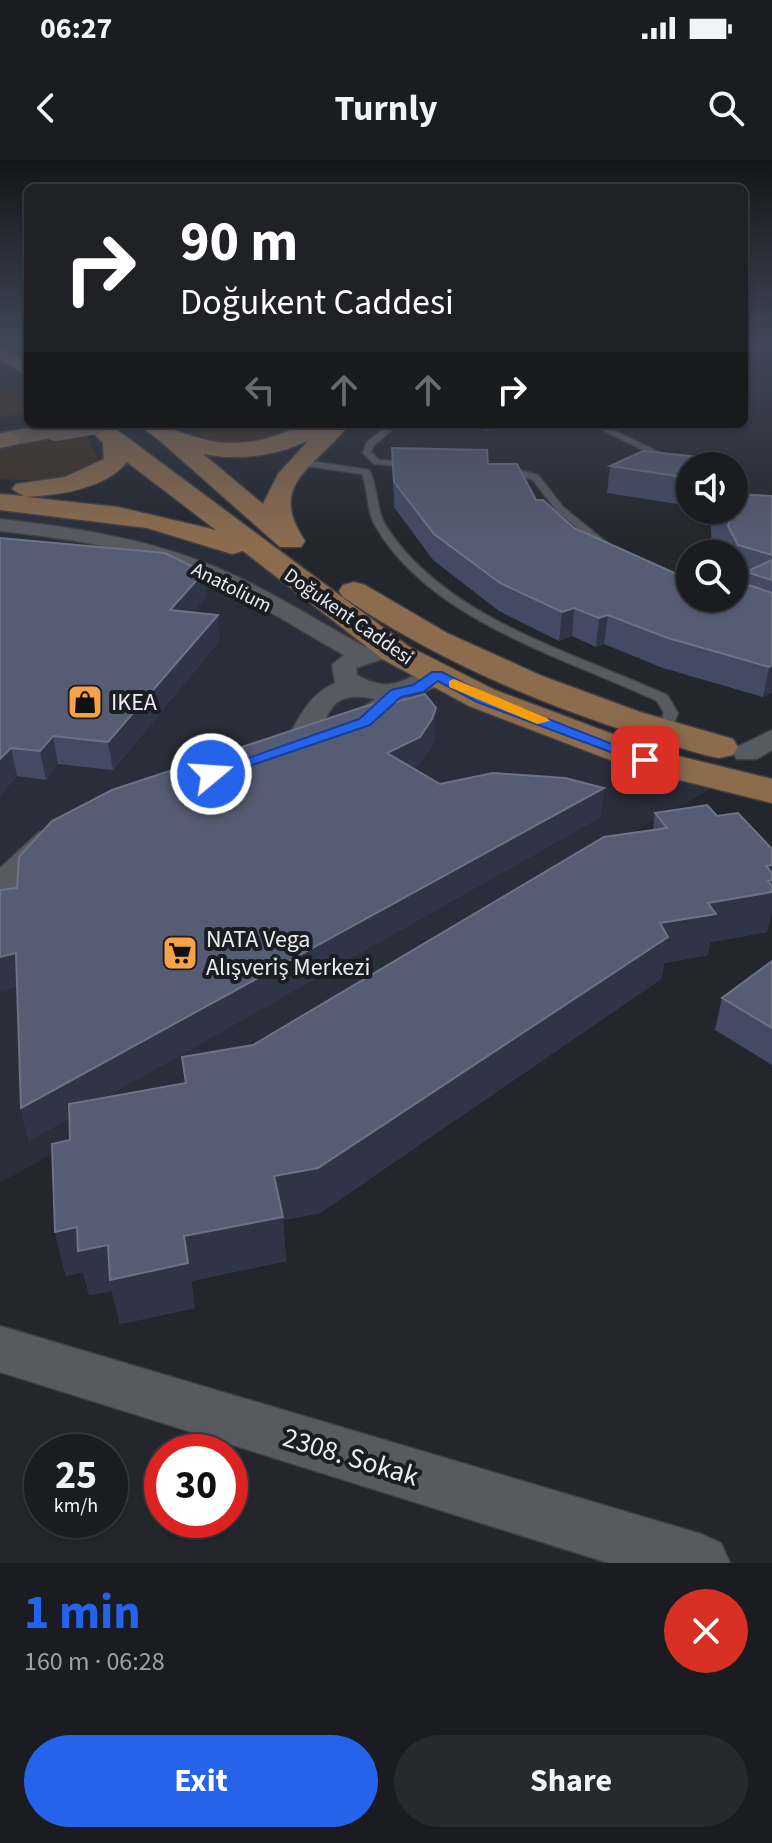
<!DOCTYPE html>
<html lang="en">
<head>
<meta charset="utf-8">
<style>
	:root { --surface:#1b1c22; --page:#28292f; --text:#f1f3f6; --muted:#a0a1a5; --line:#393a40; --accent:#2563eb }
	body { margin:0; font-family:"Source Sans 3",sans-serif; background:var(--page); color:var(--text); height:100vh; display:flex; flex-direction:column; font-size:30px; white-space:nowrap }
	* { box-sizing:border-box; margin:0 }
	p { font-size:26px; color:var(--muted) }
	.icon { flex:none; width:44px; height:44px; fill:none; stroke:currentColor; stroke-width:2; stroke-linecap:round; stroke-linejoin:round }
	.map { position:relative; height:1403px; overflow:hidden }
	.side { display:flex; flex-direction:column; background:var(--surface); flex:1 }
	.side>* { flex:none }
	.hud { position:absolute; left:24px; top:24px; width:724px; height:244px; border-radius:12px; box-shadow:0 2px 6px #0004,0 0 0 2px var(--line); background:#202124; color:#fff; overflow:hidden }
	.buttons { position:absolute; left:676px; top:292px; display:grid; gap:16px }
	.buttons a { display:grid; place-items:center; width:72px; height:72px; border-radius:50%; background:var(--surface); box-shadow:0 2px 6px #0004,0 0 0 2px var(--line); font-size:40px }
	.speed { position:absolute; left:24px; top:1274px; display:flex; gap:16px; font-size:40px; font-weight:700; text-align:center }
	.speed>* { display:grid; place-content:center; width:104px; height:104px; border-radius:50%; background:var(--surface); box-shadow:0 2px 6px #0004,0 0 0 2px var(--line); line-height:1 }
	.speed small { font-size:20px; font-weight:400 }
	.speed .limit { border:12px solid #d22; background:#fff; color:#111 }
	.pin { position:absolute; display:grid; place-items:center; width:68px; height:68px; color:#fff; margin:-34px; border-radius:16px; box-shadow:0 4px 12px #0006 }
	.me { position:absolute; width:88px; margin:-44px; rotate:72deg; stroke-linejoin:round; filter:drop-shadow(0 0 6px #0008) }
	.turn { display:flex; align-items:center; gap:28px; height:168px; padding:0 24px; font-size:36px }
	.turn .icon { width:104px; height:104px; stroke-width:2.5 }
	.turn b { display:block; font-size:56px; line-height:68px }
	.lanes { display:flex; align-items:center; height:76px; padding:0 24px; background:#0003; justify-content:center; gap:40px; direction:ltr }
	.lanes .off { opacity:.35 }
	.round { display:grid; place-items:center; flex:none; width:84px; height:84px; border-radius:42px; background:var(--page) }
	.head { display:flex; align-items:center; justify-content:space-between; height:136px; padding:0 24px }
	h1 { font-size:48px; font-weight:700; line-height:60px; color:var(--accent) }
	.button { display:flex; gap:16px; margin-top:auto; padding:16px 24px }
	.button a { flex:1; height:92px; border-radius:48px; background:var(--accent); color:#fff; font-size:32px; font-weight:700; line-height:92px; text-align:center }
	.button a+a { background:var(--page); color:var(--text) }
	.status { display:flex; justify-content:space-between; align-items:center; height:56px; padding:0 40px; background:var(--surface); direction:ltr }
	.status svg { height:22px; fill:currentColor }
	header { display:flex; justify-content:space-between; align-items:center; height:104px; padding:0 24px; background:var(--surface); font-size:36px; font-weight:700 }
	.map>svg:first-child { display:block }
</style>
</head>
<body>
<div class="status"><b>06:27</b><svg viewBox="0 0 49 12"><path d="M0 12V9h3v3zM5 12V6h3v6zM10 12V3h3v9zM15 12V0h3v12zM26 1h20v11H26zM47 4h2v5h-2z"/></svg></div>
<header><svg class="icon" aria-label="back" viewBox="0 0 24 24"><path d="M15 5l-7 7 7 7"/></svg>Turnly<svg class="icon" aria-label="search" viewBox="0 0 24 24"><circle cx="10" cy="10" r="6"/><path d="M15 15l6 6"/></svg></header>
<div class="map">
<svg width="772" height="1403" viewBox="0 0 772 1403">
	<rect width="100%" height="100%" fill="#24262d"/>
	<!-- built -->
	<path fill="#2a2e3a" d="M0,342L85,350L222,382L276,405L396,493L727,620L0,1023Z"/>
	<!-- green -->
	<path fill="#3f2f1f" d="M0,227L28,230V253L0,258Z
		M187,264H301L298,269C263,280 215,296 187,264Z
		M85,271L99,302C70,322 33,321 0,319V286Z"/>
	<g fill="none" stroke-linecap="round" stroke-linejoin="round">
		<defs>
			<path id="lane" d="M390,264H399L374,285L371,292L379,300L413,302L417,305L416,307L374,304L363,293L367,282Z
				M590,264H600L690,307V313Z
				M303,300L369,310C379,328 375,350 387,368C449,460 571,491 667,535L678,553L669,576H659L657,573L664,553L657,541C564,497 431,461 376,367C366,350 369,332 362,314L300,305V301Z
				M501,305L538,315L563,347L610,385V389H602L557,351L532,319L498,310V306Z
				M734,328L772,345V352L734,334Z"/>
			<path id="street" d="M0,359C69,367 138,377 203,402C260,424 312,458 365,487H388L391,492L388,497L356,508L357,515C394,536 404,516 437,507L450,515C439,531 421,530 406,538C381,551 371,582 337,574L333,568C339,560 364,548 375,539C324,528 331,559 309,591H289L285,585C297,560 308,535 335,523L332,505L344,495C292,466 242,432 187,410C127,387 63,378 0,371Z
				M772,570V590L757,599H737L733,593L737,587Z
				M50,670L61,672L66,679L61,686L12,733L0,736V708L39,672Z
				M0,1166L701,1374L721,1383L730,1403H609L0,1212Z"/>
			<path id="secondary" d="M56,264L67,271L64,276L0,287V273Z"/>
			<path id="primary" d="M0,186L28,201V216L0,199Z
				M85,264H109L408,486L495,530L658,591L772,619V643L631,608L469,546L384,500L243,391L232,394L147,368L0,350V334L24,336L12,329L16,324L65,317L104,299L103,283ZM127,302L216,370L118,347L26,337C59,335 105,329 127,302Z
				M136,264C174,264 195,283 232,283C260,283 279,275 302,265C311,261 337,264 349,264C318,307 265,322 305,381L301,387H280L158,279ZM309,280L278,314L263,344L203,294C238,301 277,296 309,280Z
				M10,272L21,279L18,284L0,288V274Z
				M354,422L365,425L447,473L542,516L640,552L733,579L738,587L733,595L719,598L705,595C577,559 454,512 343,437L339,431L343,425Z"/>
		</defs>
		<!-- lane casing -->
		<use href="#lane" stroke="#3f4045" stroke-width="3"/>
		<!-- street casing -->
		<use href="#street" stroke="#3f4045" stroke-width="3"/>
		<!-- secondary casing -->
		<use href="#secondary" stroke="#3f4045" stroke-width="3"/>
		<!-- primary casing -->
		<use href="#primary" stroke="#3f4045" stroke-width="3"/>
		<!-- lane -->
		<use href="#lane" fill="#585a62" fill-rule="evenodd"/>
		<!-- street -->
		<use href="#street" fill="#585a62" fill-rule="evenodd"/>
		<!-- secondary -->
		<use href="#secondary" fill="#726358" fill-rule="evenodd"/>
		<!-- primary -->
		<use href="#primary" fill="#8d6c4e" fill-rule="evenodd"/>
		<defs>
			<path id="secondary-bridge" d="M56,271L97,264"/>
		</defs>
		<!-- secondary-bridge casing -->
		<use href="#secondary-bridge" stroke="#3f4045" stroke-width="21" stroke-linecap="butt"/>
		<!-- secondary-bridge -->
		<use href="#secondary-bridge" stroke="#726358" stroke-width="20"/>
	</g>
	<!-- wall -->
	<path fill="#444a64" d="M477,264H539V268L484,271Z
		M392,288L488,304L574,368L690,438L744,424L745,415L734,412V394H725V386L712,385L710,358L711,350H734L772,336V532L763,537L663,508L604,484L596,487L572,476L559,481L499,451L433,400L394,347Z
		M708,298L706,306H690V346L607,333L610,306Z
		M0,378L207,436L192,452L220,480L113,610L58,604L46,620L17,616L0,635Z
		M435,575L432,587L419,604L412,608L440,624L604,628L600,657L106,937L186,923L253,885L653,670L655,653L717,656L772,689V750L767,772L710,782L708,795L664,803L661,819L320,1053L283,1060L286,1101L191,1121L195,1148L120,1164L112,1131L89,1135L83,1112L66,1116L55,1072L70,980L69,958L29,981L21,948L17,826L0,830V730L17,728Z
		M772,801V905L715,870L722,838Z"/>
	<!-- shaded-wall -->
	<path fill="#2f3447" d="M204,412L207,436L173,475L170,450Z
		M574,448L572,476L559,481L562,452Z
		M218,455L220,480L113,610L108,582Z
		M608,455L604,484L596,487L599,458Z
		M772,505V532L763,537L769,507Z
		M436,548L435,575L432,587L419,604L387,621V593Z
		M53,576L58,604L46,620L40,591Z
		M11,588L17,616L0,635V599Z
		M604,628L600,657L29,981L21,948Z
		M772,705V750L767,772L710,782L708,795L664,803L661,819L320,1053L283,1060L286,1101L191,1121L195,1148L120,1164L112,1131L89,1135L83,1112L66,1116L55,1072L77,1067L108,1085L184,1076L660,763L708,743L766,706Z
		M16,793L23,824L0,830V797Z"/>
	<!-- building -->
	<path fill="#565c73" stroke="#6d7287" stroke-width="2" d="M392,288L487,290L488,304H517L536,340H543L574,368L690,420V438H734V420L772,433V505L769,507L668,478L608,455L599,458L574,448L562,452L500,423L434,374L394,322Z
		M643,291L708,298L703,302L707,303L706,306H690V318L610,306Z
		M734,334L772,336V395L738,385L728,366L730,360L716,359V350H734Z
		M0,378L165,393L204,412L170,450L218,455L108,582L53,576L40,591L11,588L0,599Z
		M772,400V420L746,412Z
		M425,534L436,548L432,559L420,577L387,593L440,624L493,613L565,618L604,628L21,948L16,793L0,797V730L17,728L19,697L52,661L112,630L360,548L374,544L379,547Z
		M707,645L717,656L738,653L772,689V705L766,706L772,713V720L768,721L772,726V732L708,743L716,754L660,763L668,777L318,1008L274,1016L283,1057L184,1076L188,1103L110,1120L108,1085L78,1091L77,1067L55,1072L52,984L70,980L69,944L186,923L182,897L253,885L604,677L667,668L655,653Z
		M772,801V868L722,838Z"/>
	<!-- sky -->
	<linearGradient id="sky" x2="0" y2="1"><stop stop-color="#141519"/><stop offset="0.48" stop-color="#3f4757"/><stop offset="1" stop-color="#3f4757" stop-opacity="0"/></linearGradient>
	<rect width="772" height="382" fill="url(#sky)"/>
	<!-- route -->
	<path fill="#2563eb" stroke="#184099" stroke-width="2" d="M432,512H442L487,535L653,600L640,603L477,542L438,521L423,532L401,537L370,565L217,617L203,614L359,559L391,530L413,525Z"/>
	<!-- slow -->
	<path fill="#f59e0b" d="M454,519L547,558L550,561L537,564L449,527V521Z"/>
	<!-- icons -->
	<defs>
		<symbol id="shop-square" viewBox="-11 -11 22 22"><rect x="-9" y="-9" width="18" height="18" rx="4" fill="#f6a248" stroke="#1b1d23"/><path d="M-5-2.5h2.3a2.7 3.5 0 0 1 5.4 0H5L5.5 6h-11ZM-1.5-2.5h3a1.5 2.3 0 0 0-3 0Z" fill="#111"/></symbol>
		<symbol id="supermarket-square" viewBox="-11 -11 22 22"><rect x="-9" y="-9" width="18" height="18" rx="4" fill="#f6a248" stroke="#1b1d23"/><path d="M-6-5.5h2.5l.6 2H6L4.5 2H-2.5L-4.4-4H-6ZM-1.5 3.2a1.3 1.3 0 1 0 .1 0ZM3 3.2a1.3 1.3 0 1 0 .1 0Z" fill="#111"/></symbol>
	</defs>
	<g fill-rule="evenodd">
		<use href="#shop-square" x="65" y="522" width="40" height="40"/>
		<use href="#supermarket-square" x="160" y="773" width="40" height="40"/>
	</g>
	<g text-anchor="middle" stroke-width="8" stroke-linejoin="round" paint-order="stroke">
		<!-- far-street labels -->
		<g font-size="20" fill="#ebecf1" stroke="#1b1d23">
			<text transform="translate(232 427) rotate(27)" y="7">Anatolium</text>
			<text transform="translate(349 456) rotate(35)" y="7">Doğukent Caddesi</text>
		</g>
		<!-- poi labels -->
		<g font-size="24" fill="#ebecf1" stroke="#1b1d23" text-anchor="start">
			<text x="111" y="550">IKEA</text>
			<text x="206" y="787">NATA Vega<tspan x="206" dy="28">Alışveriş Merkezi</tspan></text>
		</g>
		<!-- near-street labels -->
		<g font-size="28" fill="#ebecf1" stroke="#1b1d23">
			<text transform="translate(351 1296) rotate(17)" y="10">2308. Sokak</text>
		</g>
	</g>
</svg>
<div class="buttons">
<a><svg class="icon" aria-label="sound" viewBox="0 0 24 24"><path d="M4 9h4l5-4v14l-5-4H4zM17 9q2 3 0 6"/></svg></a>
<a><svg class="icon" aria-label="search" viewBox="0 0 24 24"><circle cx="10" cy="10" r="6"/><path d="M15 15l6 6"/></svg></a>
</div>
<div class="speed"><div>25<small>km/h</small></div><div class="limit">30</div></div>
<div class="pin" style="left:645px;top:600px;background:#d93025"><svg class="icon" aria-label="arrive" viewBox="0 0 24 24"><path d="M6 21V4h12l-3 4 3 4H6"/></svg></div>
<svg class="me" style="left:211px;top:614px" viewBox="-20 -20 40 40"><circle r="17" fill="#2563eb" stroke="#fff" stroke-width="3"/><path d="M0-11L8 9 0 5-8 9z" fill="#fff"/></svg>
<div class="hud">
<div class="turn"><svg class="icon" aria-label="right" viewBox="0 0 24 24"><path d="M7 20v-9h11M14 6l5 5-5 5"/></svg><div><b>90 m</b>Doğukent Caddesi</div></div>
<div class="lanes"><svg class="icon off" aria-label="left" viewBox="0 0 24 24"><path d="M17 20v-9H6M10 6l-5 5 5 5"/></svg><svg class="icon off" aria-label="ahead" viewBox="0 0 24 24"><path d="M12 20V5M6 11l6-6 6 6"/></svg><svg class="icon off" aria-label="ahead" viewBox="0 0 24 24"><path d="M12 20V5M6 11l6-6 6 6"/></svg><svg class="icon" aria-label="right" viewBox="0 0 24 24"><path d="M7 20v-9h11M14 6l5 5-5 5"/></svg></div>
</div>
</div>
<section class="side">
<div class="head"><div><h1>1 min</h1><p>160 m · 06:28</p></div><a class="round" style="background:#d93025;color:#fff"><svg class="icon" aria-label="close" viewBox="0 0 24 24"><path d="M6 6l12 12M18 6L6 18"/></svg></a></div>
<div class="button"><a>Exit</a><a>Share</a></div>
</section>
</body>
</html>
